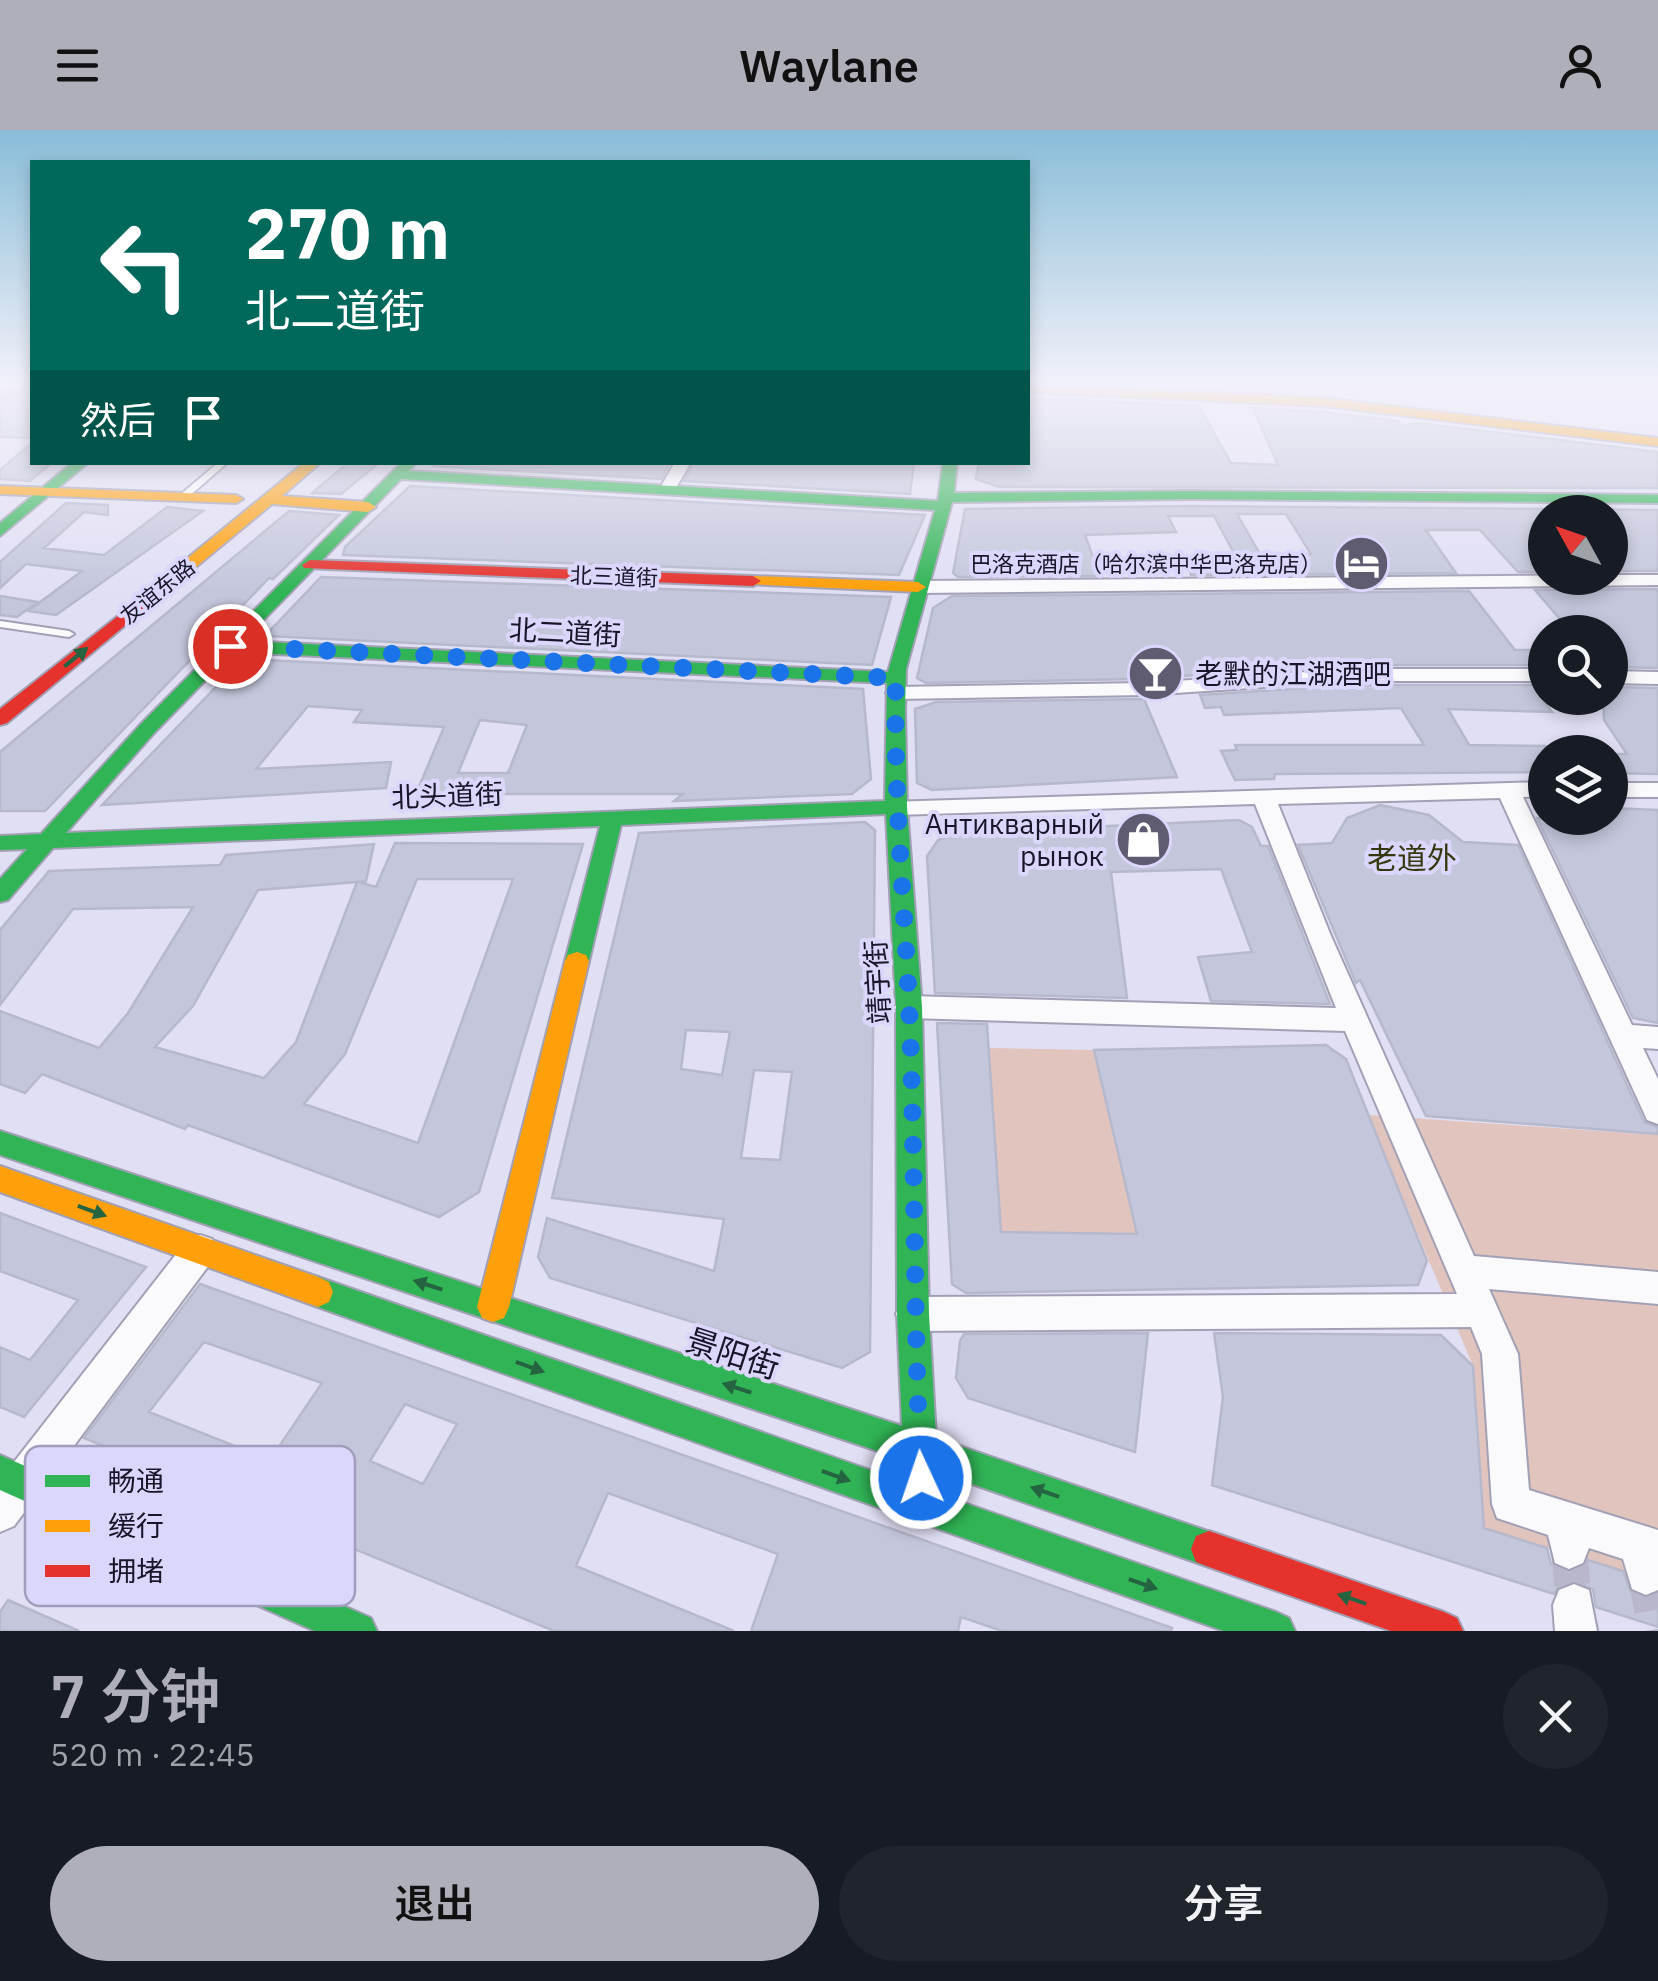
<!DOCTYPE html>
<html lang="zh">
<head>
<meta charset="utf-8">
<style>
	:root { --surface:#171b24; --page:#20242c; --text:#f1f3f6; --muted:#9ea1a6; --accent:#afafba }
	body { margin:0; font-family:"IBM Plex Sans","Noto Sans SC",sans-serif; background:var(--page); color:var(--text); height:100vh; display:flex; flex-direction:column; font-size:38px; white-space:nowrap }
	* { box-sizing:border-box; margin:0 }
	p { font-size:32px; color:var(--muted) }
	.icon { flex:none; width:55px; height:55px; fill:none; stroke:currentColor; stroke-width:2; stroke-linecap:round; stroke-linejoin:round }
	.map { position:relative; height:1501px; overflow:hidden }
	.sheet { display:flex; flex-direction:column; background:var(--surface); flex:1 }
	.sheet>* { flex:none }
	.guide { position:absolute; left:30px; top:30px; width:1000px; height:305px; border-radius:0px; box-shadow:0 5px 15px #0003; background:#00695c; color:#fff; overflow:hidden }
	.needle { width:65px; rotate:310deg }
	.tools { position:absolute; left:1528px; top:365px; display:grid; gap:20px }
	.tools a { display:grid; place-items:center; width:100px; height:100px; border-radius:50%; background:var(--surface); box-shadow:0 5px 15px #0003; font-size:50px }
	.pin { position:absolute; display:grid; place-items:center; width:85px; height:85px; color:#fff; margin:-42px; border:5px solid #fff; border-radius:50%; box-shadow:0 2px 10px #0007 }
	.me { position:absolute; width:110px; margin:-55px; rotate:357deg; stroke-linejoin:round; filter:drop-shadow(0 0 8px #0008) }
	.turn { display:flex; align-items:center; gap:35px; height:210px; padding:0 50px; font-size:45px }
	.turn .icon { width:130px; height:130px; stroke-width:2.5 }
	.turn b { display:block; font-size:70px; line-height:85px }
	.then { display:flex; align-items:center; height:95px; padding:0 50px; background:#0003; gap:20px; font-size:38px }
	.round { display:grid; place-items:center; flex:none; width:105px; height:105px; border-radius:52px; background:var(--page) }
	.headline { display:flex; align-items:center; justify-content:space-between; height:170px; padding:0 50px }
	h1 { font-size:60px; font-weight:600; line-height:75px; color:var(--accent) }
	.button { display:flex; gap:20px; margin-top:auto; padding:20px 50px }
	.button a { flex:1; height:115px; border-radius:60px; background:var(--accent); color:#111; font-size:40px; font-weight:600; line-height:115px; text-align:center }
	.button a+a { background:var(--page); color:var(--text) }
	header { display:flex; justify-content:space-between; align-items:center; height:130px; padding:0 50px; background:var(--accent); color:#111; font-size:45px; font-weight:600 }
	.map>svg:first-child { display:block }
	.green { fill:#e2c4be }
	.building { fill:#c4c7dc; stroke:#b6b8cc; stroke-width:2.5; fill-rule:evenodd }
	.lines { fill:none; stroke-linecap:round; stroke-linejoin:round }
	.street-tunnel { stroke:#b9b7cc; stroke-width:36; stroke-dasharray:36 19; stroke-linecap:butt }
	.lane-casing { stroke:#a2a0b4; stroke-width:4 }
	.street-casing { stroke:#a2a0b4; stroke-width:4 }
	.fast-casing { stroke:#a2a0b4; stroke-width:4 }
	.slow-casing { stroke:#a2a0b4; stroke-width:4 }
	.jam-casing { stroke:#a2a0b4; stroke-width:4 }
	.lane { fill:#fafafd; fill-rule:evenodd }
	.street { fill:#fafafd; fill-rule:evenodd }
	.fast { fill:#30b455; fill-rule:evenodd }
	.slow { fill:#ff9f0a; fill-rule:evenodd }
	.jam { fill:#e5322d; fill-rule:evenodd }
	.oneway { fill:#246440 }
	.route { stroke:#1a73e8; stroke-width:18; stroke-dasharray:0 32.4 }
	.labels { text-anchor:middle; dominant-baseline:central; stroke-width:8; stroke-linejoin:round; paint-order:stroke }
	.far-poi-label { font-size:22px; fill:#19152b; stroke:#dbd7fc; text-anchor:end }
	.far-street-label { font-size:22px; fill:#19152b; stroke:#dbd7fc }
	.street-label { font-size:28px; fill:#19152b; stroke:#dbd7fc }
	.poi-label { font-size:28px; fill:#19152b; stroke:#dbd7fc; text-anchor:start }
	.neighbourhood-label { font-size:30px; fill:#36370d; stroke:#dbd7fc }
	.near-street-label { font-size:32px; fill:#19152b; stroke:#dbd7fc }
	.key { fill:#dbd7fc; stroke:#a19dbd; stroke-width:2.5 }
	.key-label { font-size:28px; fill:#19152b }
</style>
</head>
<body>
<header><svg class="icon" aria-label="menu" viewBox="0 0 24 24"><path d="M4 6h16M4 12h16M4 18h16"/></svg>Waylane<svg class="icon" aria-label="person" viewBox="0 0 24 24"><circle cx="12" cy="8" r="4"/><path d="M4 21q1-7 8-7t8 7"/></svg></header>
<div class="map">
<svg width="1658" height="1501" viewBox="0 0 1658 1501">
	<rect width="100%" height="100%" fill="#e1dff4"/>
	<path class="green" d="M 989,918 L 1094,920 L 1137,1104 L 1001,1102 Z
		M 1368,985 L 1658,1005 L 1658,1451 L 1484,1398 L 1473,1236 Z"/>
	<path class="building" d="M 0,252 L 32,252 L 32,308 L 0,307 Z
		M 1028,268 L 1199,276 L 1231,333 L 1278,335 L 1253,278 L 1324,282 L 1398,291 L 1401,296 L 1418,293 L 1658,322 L 1658,358 L 999,357 L 976,349 L 979,332 L 1028,332 Z
		M 32,313 L 32,332 L 53,332 L 30,351 L 0,349 L 0,340 Z
		M 349,332 L 380,332 L 341,364 L 312,363 Z
		M 433,332 L 670,332 L 661,349 L 433,336 Z
		M 694,332 L 914,332 L 910,364 L 684,351 Z
		M 410,356 L 925,385 L 899,445 L 343,425 L 345,417 Z
		M 66,373 L 108,375 L 108,385 L 84,382 L 44,418 L 104,425 L 167,377 L 203,381 L 56,485 L 28,481 L 82,441 L 26,434 L 0,458 L 0,432 Z
		M 1191,376 L 1658,380 L 1658,441 L 1610,441 L 1610,382 L 1545,382 L 1545,442 L 1518,442 L 1480,400 L 1426,400 L 1456,443 L 1191,445 L 1185,429 L 1237,429 L 1214,386 L 1168,386 L 1176,402 L 1085,405 L 1100,446 L 958,447 L 953,443 L 965,379 ZM 1237,384 L 1286,384 L 1311,424 L 1260,424 Z
		M 289,381 L 339,385 L 273,449 L 269,448 L 45,681 L 0,681 L 0,622 Z
		M 321,447 L 891,467 L 872,535 L 265,506 Z
		M 1658,459 L 1658,538 L 1610,537 L 1610,502 L 1586,501 L 1565,495 L 1535,460 Z
		M 1469,461 L 1515,520 L 1545,520 L 1545,535 L 1351,535 L 1136,549 L 926,553 L 917,548 L 933,478 L 952,466 Z
		M 0,466 L 38,472 L 17,487 L 0,485 Z
		M 243,529 L 863,559 L 871,649 L 852,664 L 674,671 L 683,664 L 416,664 L 444,597 L 354,592 L 362,580 L 308,576 L 256,639 L 391,632 L 386,658 L 102,675 ZM 480,590 L 527,595 L 508,643 L 458,643 Z
		M 1351,555 L 1532,555 L 1552,582 L 1448,579 L 1469,615 L 1545,616 L 1545,642 L 1275,644 L 1274,649 L 1235,650 L 1221,621 L 1237,620 L 1235,615 L 1424,615 L 1401,578 L 1224,585 L 1221,577 L 1205,578 L 1200,565 Z
		M 1610,557 L 1658,558 L 1658,644 L 1610,643 L 1610,624 L 1627,624 L 1604,590 L 1603,568 L 1610,568 Z
		M 1144,569 L 1177,647 L 932,660 L 917,653 L 915,579 L 936,572 Z
		M 1380,675 L 1429,685 L 1463,712 L 1518,715 L 1644,992 L 1658,997 L 1658,1004 L 1426,986 L 1360,850 L 1356,853 L 1298,715 L 1332,713 L 1347,688 Z
		M 1610,678 L 1658,680 L 1658,893 L 1633,888 L 1537,688 L 1610,688 Z
		M 1239,690 L 1252,697 L 1261,716 L 1268,716 L 1330,874 L 1211,871 L 1198,827 L 1252,822 L 1221,739 L 1111,742 L 1127,868 L 935,863 L 927,726 L 938,710 L 957,703 Z
		M 865,692 L 875,700 L 870,1222 L 842,1238 L 550,1148 L 538,1127 L 547,1088 L 714,1141 L 724,1089 L 552,1068 L 639,703 ZM 686,900 L 730,902 L 722,945 L 681,939 ZM 754,940 L 792,942 L 780,1030 L 741,1028 Z
		M 395,713 L 583,714 L 479,1062 L 439,1087 L 188,995 L 185,999 L 42,944 L 25,963 L 0,954 L 0,881 L 99,918 L 128,883 L 193,777 L 73,779 L 0,875 L 0,800 L 49,741 L 220,735 L 226,725 L 374,714 L 366,751 L 359,752 L 376,757 ZM 417,749 L 513,749 L 418,1013 L 304,974 L 345,924 ZM 357,752 L 296,912 L 264,948 L 155,917 L 193,876 L 258,760 Z
		M 937,893 L 987,894 L 1001,1102 L 1137,1104 L 1094,920 L 1326,915 L 1346,929 L 1427,1131 L 1418,1155 L 966,1163 L 952,1154 Z
		M 0,1083 L 146,1137 L 24,1287 L 0,1277 L 0,1217 L 30,1230 L 78,1170 L 0,1141 Z
		M 200,1154 L 1172,1498 L 1171,1501 L 1002,1501 L 961,1487 L 958,1501 L 751,1501 L 778,1424 L 608,1363 L 576,1436 L 734,1501 L 554,1501 L 84,1308 ZM 204,1212 L 322,1253 L 270,1330 L 149,1282 ZM 405,1274 L 457,1294 L 423,1354 L 370,1331 Z
		M 1148,1203 L 1135,1322 L 968,1268 L 956,1248 L 960,1211 L 964,1204 Z
		M 1214,1203 L 1441,1205 L 1473,1236 L 1484,1398 L 1547,1418 L 1551,1434 L 1568,1442 L 1584,1436 L 1588,1430 L 1623,1441 L 1631,1462 L 1645,1468 L 1658,1464 L 1658,1497 L 1596,1477 L 1593,1459 L 1575,1451 L 1558,1457 L 1554,1464 L 1212,1355 L 1223,1267 Z
		M 8,1470 L 79,1501 L 0,1501 L 0,1482 Z"/>
	<g class="lines">
		<path class="street-tunnel" d="M 1569,1419 L 1574,1475
			M 1646,1445 L 1656,1501"/>
		<defs>
			<path id="lane" d="M 219,332 L 227,333 L 186,369 L 180,369 L 180,365 Z
				M 0,491 L 69,501 L 74,504 L 69,507 L 0,497 Z"/>
			<path id="street" d="M 675,332 L 691,332 L 673,363 L 661,363 L 659,360 Z
				M 1610,445 L 1658,445 L 1658,455 L 918,463 L 909,457 L 918,451 Z
				M 1351,539 L 1545,539 L 1545,551 L 1351,551 L 1146,565 L 896,569 L 886,563 L 896,557 L 1146,553 Z
				M 1610,541 L 1658,542 L 1658,554 L 1610,553 Z
				M 1545,652 L 1545,666 L 1523,667 L 1632,895 L 1658,897 L 1658,919 L 1643,918 L 1658,949 L 1658,994 L 1647,990 L 1643,981 L 1500,668 L 1278,674 L 1331,806 L 1474,1126 L 1658,1142 L 1658,1174 L 1489,1159 L 1518,1224 L 1529,1360 L 1658,1400 L 1658,1460 L 1646,1465 L 1632,1459 L 1623,1429 L 1589,1418 L 1583,1433 L 1569,1439 L 1555,1433 L 1548,1405 L 1497,1388 L 1492,1374 L 1482,1224 L 1471,1197 L 913,1201 L 901,1196 L 896,1184 L 901,1172 L 913,1167 L 1457,1164 L 1345,901 L 909,888 L 899,885 L 895,877 L 899,869 L 909,866 L 1336,878 L 1255,674 L 896,685 L 888,682 L 884,677 L 888,672 Z
				M 1610,653 L 1658,653 L 1658,667 L 1610,667 Z
				M 200,1105 L 212,1109 L 217,1120 L 212,1131 L 14,1396 L 0,1402 L 0,1350 L 188,1109 Z
				M 1574,1454 L 1589,1460 L 1597,1501 L 1555,1501 L 1553,1475 L 1559,1460 Z"/>
			<path id="fast" d="M 73,332 L 89,332 L 0,406 L 0,393 Z
				M 402,332 L 417,332 L 409,341 L 938,371 L 943,332 L 957,332 L 954,363 L 1191,361 L 1658,365 L 1658,373 L 1191,369 L 952,372 L 906,539 L 905,581 L 907,677 L 922,877 L 929,1184 L 936,1308 L 1222,1406 L 1227,1419 L 1222,1432 L 1209,1437 L 935,1341 L 933,1347 L 921,1352 L 909,1347 L 904,1330 L 0,1025 L 0,1001 L 902,1296 L 897,1184 L 896,877 L 886,684 L 621,695 L 589,831 L 586,837 L 568,837 L 565,831 L 600,696 L 53,718 L 8,770 L 0,772 L 0,749 L 27,719 L 0,720 L 0,706 L 41,704 L 140,595 ZM 401,349 L 935,380 L 888,542 L 243,511 ZM 233,522 L 887,553 L 885,671 L 66,703 L 154,603 Z
				M 318,1147 L 1276,1482 L 1289,1488 L 1295,1501 L 1224,1501 L 318,1177 L 307,1172 L 303,1162 L 307,1152 Z
				M 0,1325 L 371,1488 L 377,1501 L 315,1501 L 0,1360 Z"/>
			<path id="slow" d="M 1028,254 L 1324,268 L 1658,308 L 1658,316 L 1324,276 L 1028,262 Z
				M 305,332 L 321,332 L 282,366 L 368,372 L 376,377 L 368,382 L 272,374 L 185,446 L 173,446 L 173,440 Z
				M 0,356 L 236,365 L 243,369 L 236,373 L 0,364 Z
				M 753,446 L 918,452 L 926,457 L 918,462 L 747,454 L 747,448 Z
				M 577,822 L 586,825 L 589,831 L 509,1177 L 504,1188 L 493,1192 L 482,1188 L 477,1177 L 565,831 L 568,825 Z
				M 0,1036 L 318,1147 L 329,1152 L 333,1162 L 329,1172 L 318,1177 L 0,1062 Z"/>
			<path id="jam" d="M 310,430 L 753,446 L 761,451 L 753,456 L 304,438 L 302,435 Z
				M 179,438 L 185,440 L 185,446 L 7,593 L 0,595 L 0,579 Z
				M 1209,1401 L 1444,1482 L 1457,1488 L 1463,1501 L 1391,1501 L 1209,1437 L 1196,1432 L 1191,1419 L 1196,1406 Z"/>
		</defs>
		<use href="#lane" class="lane-casing"/>
		<use href="#street" class="street-casing"/>
		<use href="#fast" class="fast-casing"/>
		<use href="#slow" class="slow-casing"/>
		<use href="#jam" class="jam-casing"/>
		<use href="#lane" class="lane"/>
		<use href="#street" class="street"/>
		<use href="#fast" class="fast"/>
		<use href="#slow" class="slow"/>
		<use href="#jam" class="jam"/>
	</g>
	<defs><path id="oneway-solid" d="M-6-.8H1V-3.2L6.5 0L1 3.2V.8H-6Z" transform="scale(2.5)"/></defs>
	<g class="oneway">
		<use href="#oneway-solid" transform="translate(76 527) rotate(-39)"/>
		<use href="#oneway-solid" transform="translate(92 1081) rotate(20)"/>
		<use href="#oneway-solid" transform="translate(428 1155) rotate(-162)"/>
		<use href="#oneway-solid" transform="translate(530 1237) rotate(20)"/>
		<use href="#oneway-solid" transform="translate(737 1258) rotate(-162)"/>
		<use href="#oneway-solid" transform="translate(836 1346) rotate(20)"/>
		<use href="#oneway-solid" transform="translate(1045 1362) rotate(-161)"/>
		<use href="#oneway-solid" transform="translate(1143 1454) rotate(19)"/>
		<use href="#oneway-solid" transform="translate(1352 1469) rotate(-161)"/>
	</g>
	<linearGradient id="sky" x2="0" y2="1"><stop stop-color="#89bdd8"/><stop offset="0.55" stop-color="#f2f1fa"/><stop offset="1" stop-color="#f2f1fa" stop-opacity="0"/></linearGradient>
	<rect width="1658" height="462" fill="url(#sky)"/>
	<g class="lines">
		<path class="route" d="M 230,516 L 896,548 C 893,658 904,766 909,875 C 916,1033 913,1190 921,1348"/>
	</g>
	<defs>
		<symbol id="hotel-disc" viewBox="-11 -11 22 22"><circle r="9.5" fill="#5f5c71" stroke="#dbd7fc"/><path d="M-6-4.5h1.5V1H6V5H4.5V3h-9V5H-6ZM-4 0a1.8 1.8 0 1 1 3.6 0ZM.5 0V-2.5h3Q6-2.5 6 0Z" fill="#fff"/></symbol>
		<symbol id="bar-disc" viewBox="-11 -11 22 22"><circle r="9.5" fill="#5f5c71" stroke="#dbd7fc"/><path d="M-6-5H6L.8 .8V4.5H3.5V6h-7V4.5H-.8V.8Z" fill="#fff"/></symbol>
		<symbol id="shop-disc" viewBox="-11 -11 22 22"><circle r="9.5" fill="#5f5c71" stroke="#dbd7fc"/><path d="M-5-2.5h2.3a2.7 3.5 0 0 1 5.4 0H5L5.5 6h-11ZM-1.5-2.5h3a1.5 2.3 0 0 0-3 0Z" fill="#fff"/></symbol>
	</defs>
	<g fill-rule="evenodd">
		<use href="#hotel-disc" x="1330" y="402" width="63" height="63"/>
		<use href="#bar-disc" x="1124" y="512" width="63" height="63"/>
		<use href="#shop-disc" x="1112" y="678" width="63" height="63"/>
	</g>
	<g class="labels">
		<g class="far-poi-label">
			<text x="1322" y="433">巴洛克酒店（哈尔滨中华巴洛克店）</text>
		</g>
		<g class="far-street-label">
			<text transform="translate(614 446) rotate(2)">北三道街</text>
			<text transform="translate(157 461) rotate(-39)">友谊东路</text>
		</g>
		<g class="street-label">
			<text transform="translate(565 502) rotate(3)">北二道街</text>
			<text transform="translate(447 665) rotate(-2)">北头道街</text>
			<text transform="translate(877 852) rotate(-93)">靖宇街</text>
		</g>
		<g class="poi-label">
			<text x="1195" y="543">老默的江湖酒吧</text>
			<text x="1104" y="693" text-anchor="end">Антикварный<tspan x="1104" dy="32">рынок</tspan></text>
		</g>
		<g class="neighbourhood-label">
			<text x="1412" y="727">老道外</text>
		</g>
		<g class="near-street-label">
			<text transform="translate(733 1223) rotate(18)">景阳街</text>
		</g>
	</g>
	<rect x="25" y="1316" width="330" height="160" rx="15" class="key"/>
	<rect x="45" y="1345" width="45" height="12" fill="#30b455"/>
	<rect x="45" y="1390" width="45" height="12" fill="#ff9f0a"/>
	<rect x="45" y="1435" width="45" height="12" fill="#e5322d"/>
	<g class="key-label">
		<text x="108" y="1361">畅通</text>
		<text x="108" y="1406">缓行</text>
		<text x="108" y="1451">拥堵</text>
	</g>
</svg>
<div class="tools">
<a><svg class="needle" viewBox="-14 -14 28 28"><path d="M0-13l5 13h-10z" fill="#e53935"/><path d="M0 13l5-13h-10z" fill="#9ea1a6"/></svg></a>
<a><svg class="icon" aria-label="search" viewBox="0 0 24 24"><circle cx="10" cy="10" r="6"/><path d="M15 15l6 6"/></svg></a>
<a><svg class="icon" aria-label="layers" viewBox="0 0 24 24"><path d="M12 4l9 5-9 5-9-5zM3 14l9 5 9-5"/></svg></a>
</div>
<div class="pin" style="left:230px;top:516px;background:#d93025"><svg class="icon" aria-label="arrive" viewBox="0 0 24 24"><path d="M6 21V4h12l-3 4 3 4H6"/></svg></div>
<svg class="me" style="left:921px;top:1348px" viewBox="-20 -20 40 40"><circle r="17" fill="#1a73e8" stroke="#fff" stroke-width="3"/><path d="M0-11L8 9 0 5-8 9z" fill="#fff"/></svg>
<div class="guide">
<div class="turn"><svg class="icon" aria-label="left" viewBox="0 0 24 24"><path d="M17 20v-9H6M10 6l-5 5 5 5"/></svg><div><b>270 m</b>北二道街</div></div>
<div class="then">然后<svg class="icon" aria-label="arrive" viewBox="0 0 24 24"><path d="M6 21V4h12l-3 4 3 4H6"/></svg></div>
</div>
</div>
<section class="sheet">
<div class="headline"><div><h1>7 分钟</h1><p>520 m · 22:45</p></div><a class="round"><svg class="icon" aria-label="close" viewBox="0 0 24 24"><path d="M6 6l12 12M18 6L6 18"/></svg></a></div>
<div class="button"><a>退出</a><a>分享</a></div>
</section>
</body>
</html>
